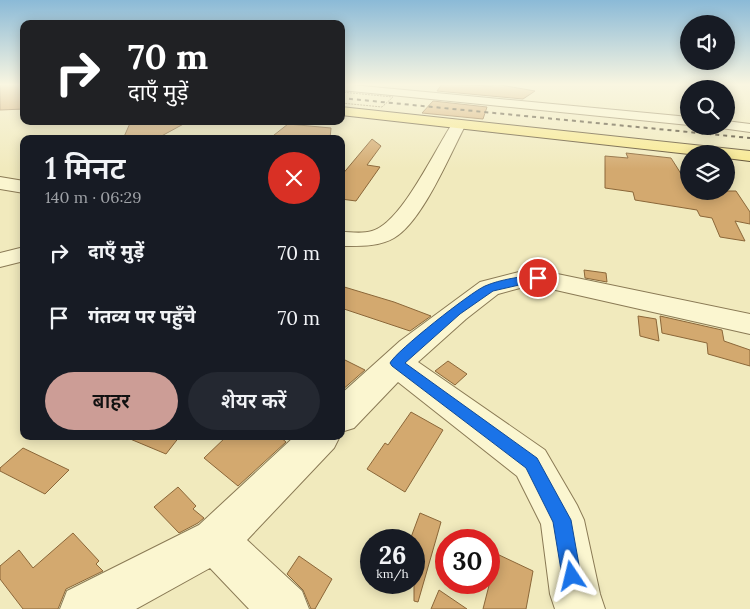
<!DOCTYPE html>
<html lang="hi">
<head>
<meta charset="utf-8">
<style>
	:root { --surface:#171b24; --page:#242831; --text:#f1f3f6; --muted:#9ea1a6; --accent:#cc9d96 }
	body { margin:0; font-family:Lora,"Noto Sans Devanagari",serif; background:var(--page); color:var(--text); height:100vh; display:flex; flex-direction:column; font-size:19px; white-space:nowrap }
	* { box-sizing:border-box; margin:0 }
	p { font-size:16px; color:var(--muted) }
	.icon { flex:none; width:28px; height:28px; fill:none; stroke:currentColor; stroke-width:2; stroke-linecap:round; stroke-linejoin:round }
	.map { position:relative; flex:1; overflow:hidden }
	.side { position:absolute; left:20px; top:135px; width:325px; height:305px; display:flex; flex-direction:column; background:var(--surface); border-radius:10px; box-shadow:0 2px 12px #0003 }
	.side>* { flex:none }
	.top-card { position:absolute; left:20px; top:20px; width:325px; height:105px; border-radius:10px; box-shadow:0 2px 12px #0003; background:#202124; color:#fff; overflow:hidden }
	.tools { position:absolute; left:680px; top:15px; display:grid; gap:10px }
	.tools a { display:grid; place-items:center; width:55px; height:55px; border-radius:50%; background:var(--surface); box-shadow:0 2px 12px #0003; font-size:25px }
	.speed { position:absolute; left:360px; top:529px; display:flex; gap:10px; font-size:25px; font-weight:700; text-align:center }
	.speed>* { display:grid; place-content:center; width:65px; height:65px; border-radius:50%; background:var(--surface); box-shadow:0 2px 12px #0003; line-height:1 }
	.speed small { font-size:12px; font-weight:400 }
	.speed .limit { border:8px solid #d22; background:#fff; color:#111 }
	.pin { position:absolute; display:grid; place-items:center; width:42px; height:42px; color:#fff; margin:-21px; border:2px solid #fff; border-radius:50%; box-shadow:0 1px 5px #0007 }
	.me { position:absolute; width:55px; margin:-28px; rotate:350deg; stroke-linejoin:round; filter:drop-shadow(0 0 4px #0008) }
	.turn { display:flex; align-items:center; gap:18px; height:105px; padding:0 25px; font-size:22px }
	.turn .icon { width:65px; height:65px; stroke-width:2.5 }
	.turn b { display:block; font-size:35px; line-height:42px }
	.round { display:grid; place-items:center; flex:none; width:52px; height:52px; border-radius:26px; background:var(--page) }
	.overview { display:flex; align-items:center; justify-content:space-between; height:85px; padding:0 25px }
	h1 { font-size:30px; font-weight:600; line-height:38px }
	.button { display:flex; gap:10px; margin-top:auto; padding:10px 25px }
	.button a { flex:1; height:58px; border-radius:30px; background:var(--accent); color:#111; font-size:20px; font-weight:600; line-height:58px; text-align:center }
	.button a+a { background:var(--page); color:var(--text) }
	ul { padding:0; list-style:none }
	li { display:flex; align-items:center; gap:15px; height:65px; padding:0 25px }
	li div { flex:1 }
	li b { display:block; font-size:19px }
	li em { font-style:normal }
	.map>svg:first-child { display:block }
	.building { fill:#d3a96f; stroke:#8b6739 }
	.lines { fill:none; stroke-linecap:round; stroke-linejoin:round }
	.minor-casing { stroke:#8a7a55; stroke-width:2 }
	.major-casing { stroke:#57472a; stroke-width:2 }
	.minor { fill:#fbf6d0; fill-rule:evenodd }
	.major { fill:#f8e990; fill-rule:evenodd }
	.rail { stroke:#382e1b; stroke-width:2; stroke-dasharray:4 4; stroke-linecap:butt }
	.path-bridge { stroke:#8a7a55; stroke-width:1; stroke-dasharray:2 1; stroke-linecap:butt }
	.route { fill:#1a73e8; stroke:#114b97 }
</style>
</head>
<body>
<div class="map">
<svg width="750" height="609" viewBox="0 0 750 609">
	<rect width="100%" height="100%" fill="#f1eabd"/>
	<path class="building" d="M 0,84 L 24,84 L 24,109 L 0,110 Z
		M 442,84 L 492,86 L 495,84 L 535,91 L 523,99 L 437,91 Z
		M 433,101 L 487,107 L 483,119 L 422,113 Z
		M 131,121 L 189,121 L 156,139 L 123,139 Z
		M 288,124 L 331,128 L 330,139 L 269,139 Z
		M 372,139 L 381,146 L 367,165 L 380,167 L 356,201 L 341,199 L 341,176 Z
		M 626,153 L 671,158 L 685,180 L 689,181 L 689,191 L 736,191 L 750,212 L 750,224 L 735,221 L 745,241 L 720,237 L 712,218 L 700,216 L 697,210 L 635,200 L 633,192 L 605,188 L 605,156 L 628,158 Z
		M 584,270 L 606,273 L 607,282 L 585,278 Z
		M 341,286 L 394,302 L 431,316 L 410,331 L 341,308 Z
		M 638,316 L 656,319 L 659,341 L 640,336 Z
		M 660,316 L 722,330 L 724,341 L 750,350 L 750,366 L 708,354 L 707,343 L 662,333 Z
		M 341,358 L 365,370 L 341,391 Z
		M 448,361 L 467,374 L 455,385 L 435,371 Z
		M 411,412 L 443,430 L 405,492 L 367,469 L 385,443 L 388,445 Z
		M 123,436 L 180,436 L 166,454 Z
		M 227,436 L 279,436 L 286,442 L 238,486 L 204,458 Z
		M 23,448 L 69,470 L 45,494 L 0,471 L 0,468 Z
		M 178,487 L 196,506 L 193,509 L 204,518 L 198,523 L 179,533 L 154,507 Z
		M 420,513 L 441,522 L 418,602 L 414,601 L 414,540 L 410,540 Z
		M 73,533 L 99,561 L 96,564 L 103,571 L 66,589 L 58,609 L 23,609 L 0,579 L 0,566 L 19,550 L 33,568 Z
		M 497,554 L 533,571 L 526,609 L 483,609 Z
		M 299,556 L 332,579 L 315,609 L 311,609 L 303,590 L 287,574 Z
		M 439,590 L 467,609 L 431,609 Z"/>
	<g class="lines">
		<defs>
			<path id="minor" d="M 341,84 L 689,117 L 689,125 L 341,90 Z
				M 459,120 L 466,124 C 450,154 423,221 394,238 C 379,247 359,246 341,246 L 341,232 C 351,232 362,234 372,231 C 402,223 436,147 454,121 Z
				M 726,121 L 750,124 L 750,132 L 721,128 L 720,126 L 726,126 Z
				M 0,177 L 24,181 L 24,193 L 0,189 Z
				M 24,247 L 24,261 L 0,267 L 0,253 Z
				M 538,270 L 750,314 L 750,334 L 538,286 L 520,288 L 498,294 L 466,319 L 418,362 L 545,450 L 577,505 L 584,520 L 600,594 L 605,609 L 555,609 L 550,594 L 541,524 L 517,476 L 398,382 L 354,428 L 341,432 L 341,394 L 400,341 L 480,282 L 519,272 Z
				M 295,436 L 340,436 L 334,448 L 247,540 L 302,591 L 309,609 L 249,609 L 210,568 L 136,609 L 60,609 L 67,591 L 199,525 Z"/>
			<path id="major" d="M 341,107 L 750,151 L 750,161 L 726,158 L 726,154 L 689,154 L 341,115 Z"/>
		</defs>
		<use href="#minor" class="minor-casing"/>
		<use href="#major" class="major-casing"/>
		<use href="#minor" class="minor"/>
		<use href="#major" class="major"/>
		<path class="rail" d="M 341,98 L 750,138"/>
		<path class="path-bridge" d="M 341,92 L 393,97 L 382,107 L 341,103"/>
	</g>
	<linearGradient id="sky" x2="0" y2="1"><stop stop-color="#8bbad7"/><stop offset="0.5" stop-color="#f9f6e1"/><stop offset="1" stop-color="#f9f6e1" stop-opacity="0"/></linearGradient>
	<rect width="750" height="169" fill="url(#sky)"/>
	<path class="route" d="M 538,274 L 541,275 L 543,278 L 541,280 L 493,291 L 460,314 L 405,363 L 537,458 L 571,520 L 581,576 L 579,583 L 572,586 L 564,583 L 562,576 L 553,522 L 526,468 L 392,366 L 390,363 C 396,351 471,292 485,286 C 501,279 521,277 538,274 Z"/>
</svg>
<div class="tools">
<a><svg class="icon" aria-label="sound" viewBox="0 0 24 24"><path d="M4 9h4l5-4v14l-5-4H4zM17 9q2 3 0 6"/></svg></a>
<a><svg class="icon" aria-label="search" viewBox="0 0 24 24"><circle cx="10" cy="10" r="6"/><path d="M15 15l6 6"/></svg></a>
<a><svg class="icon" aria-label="layers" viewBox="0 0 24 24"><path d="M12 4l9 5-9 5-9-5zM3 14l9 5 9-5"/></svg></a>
</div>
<div class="speed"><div>26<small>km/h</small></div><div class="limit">30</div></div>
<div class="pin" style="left:538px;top:278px;background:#d93025"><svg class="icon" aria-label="arrive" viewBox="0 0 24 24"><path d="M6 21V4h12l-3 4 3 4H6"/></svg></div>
<svg class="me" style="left:572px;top:576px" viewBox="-20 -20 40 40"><path d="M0-17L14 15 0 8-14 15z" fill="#1a73e8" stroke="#fff" stroke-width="4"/></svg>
<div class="top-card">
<div class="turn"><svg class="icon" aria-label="right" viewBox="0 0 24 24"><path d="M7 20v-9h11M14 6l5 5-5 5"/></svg><div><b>70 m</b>दाएँ मुड़ें</div></div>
</div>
<section class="side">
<div class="overview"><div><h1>1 मिनट</h1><p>140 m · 06:29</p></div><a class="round" style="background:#d93025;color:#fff"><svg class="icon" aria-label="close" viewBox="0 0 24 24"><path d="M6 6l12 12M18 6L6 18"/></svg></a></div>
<ul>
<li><svg class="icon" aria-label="right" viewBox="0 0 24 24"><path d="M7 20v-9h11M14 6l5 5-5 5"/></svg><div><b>दाएँ मुड़ें</b></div><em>70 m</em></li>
<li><svg class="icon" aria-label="arrive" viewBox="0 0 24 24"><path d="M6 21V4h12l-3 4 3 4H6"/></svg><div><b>गंतव्य पर पहुँचे</b></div><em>70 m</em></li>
</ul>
<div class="button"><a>बाहर</a><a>शेयर करें</a></div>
</section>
</div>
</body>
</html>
